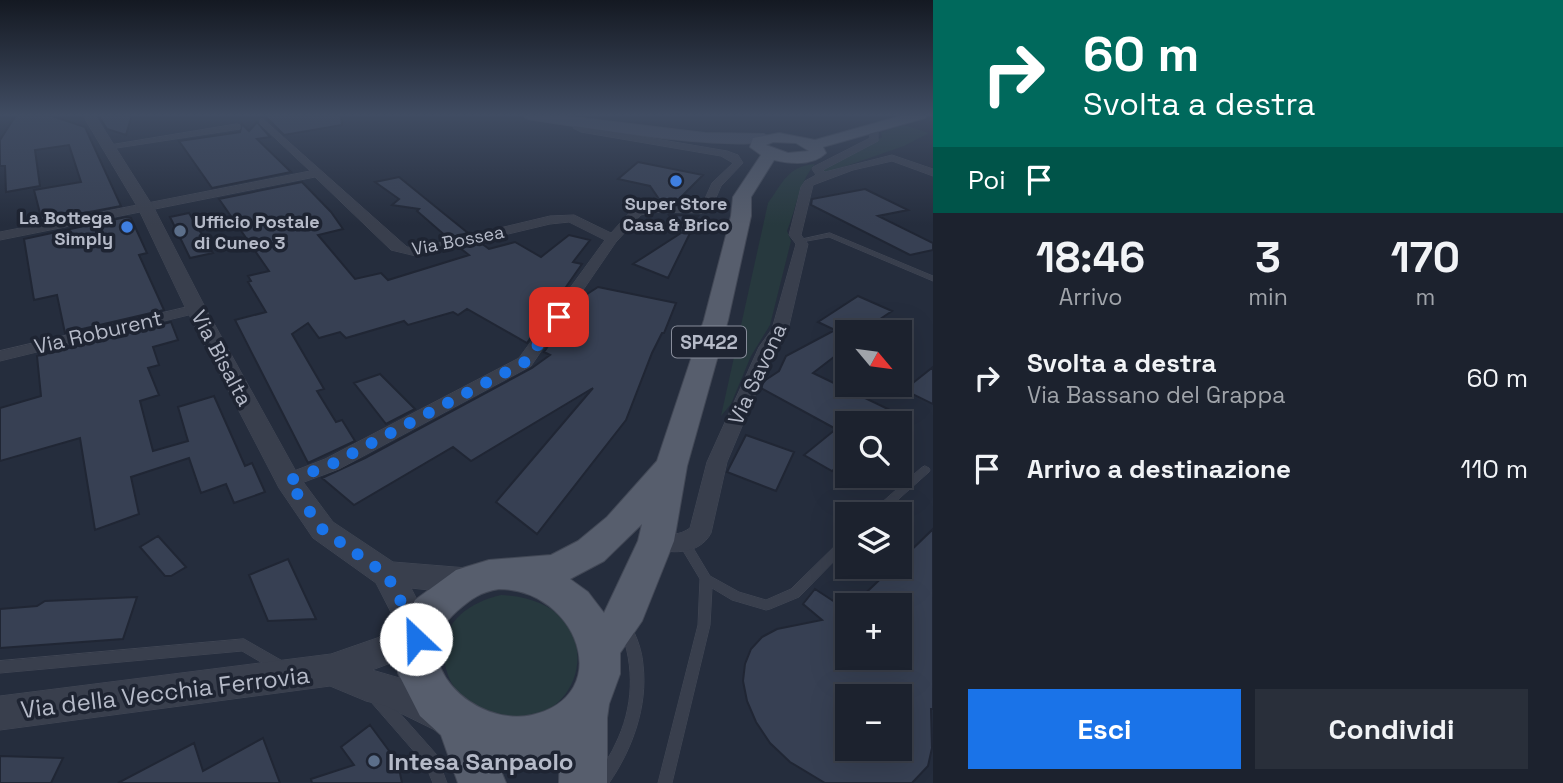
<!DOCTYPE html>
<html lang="it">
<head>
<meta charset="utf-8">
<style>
	:root { --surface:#1c222e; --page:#292f3a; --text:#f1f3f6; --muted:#a0a4aa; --line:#3a3f4a; --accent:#1a73e8 }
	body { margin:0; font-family:"Space Grotesk",sans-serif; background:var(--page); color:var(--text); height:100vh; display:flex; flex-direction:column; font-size:26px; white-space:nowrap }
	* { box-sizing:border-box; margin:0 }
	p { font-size:23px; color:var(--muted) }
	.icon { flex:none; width:38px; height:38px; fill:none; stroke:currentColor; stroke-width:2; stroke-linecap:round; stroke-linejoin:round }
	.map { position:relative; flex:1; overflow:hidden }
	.panel { display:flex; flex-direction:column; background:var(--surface); width:630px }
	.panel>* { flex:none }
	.banner { background:#00695c; color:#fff; overflow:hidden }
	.needle { width:46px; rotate:119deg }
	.fabs { position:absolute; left:835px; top:320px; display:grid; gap:14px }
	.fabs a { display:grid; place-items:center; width:77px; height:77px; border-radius:0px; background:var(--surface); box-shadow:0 7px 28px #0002,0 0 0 2px var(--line); font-size:35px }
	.pin { position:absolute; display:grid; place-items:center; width:60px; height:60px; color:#fff; margin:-30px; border-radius:14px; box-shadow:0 4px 10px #0006 }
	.me { position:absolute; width:77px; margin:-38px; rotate:336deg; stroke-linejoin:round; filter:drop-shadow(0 0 5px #0008) }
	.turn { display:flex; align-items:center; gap:24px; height:147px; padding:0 35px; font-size:32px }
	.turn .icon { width:91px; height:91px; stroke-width:2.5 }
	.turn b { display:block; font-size:49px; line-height:60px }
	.then { display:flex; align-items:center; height:66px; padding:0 35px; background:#0003; gap:14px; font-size:26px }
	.eta { display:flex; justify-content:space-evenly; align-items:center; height:119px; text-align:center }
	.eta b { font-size:42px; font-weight:600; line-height:49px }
	.cta { display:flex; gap:14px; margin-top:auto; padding:14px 35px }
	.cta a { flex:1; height:80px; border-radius:0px; background:var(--accent); color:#fff; font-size:28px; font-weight:600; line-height:80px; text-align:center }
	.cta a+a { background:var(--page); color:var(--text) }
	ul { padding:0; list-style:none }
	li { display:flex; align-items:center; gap:21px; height:91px; padding:0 35px }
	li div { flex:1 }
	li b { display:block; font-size:26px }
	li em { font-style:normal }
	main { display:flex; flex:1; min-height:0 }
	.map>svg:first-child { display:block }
	.green { fill:#27393e }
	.building { fill:#374053; stroke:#202634; stroke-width:2; fill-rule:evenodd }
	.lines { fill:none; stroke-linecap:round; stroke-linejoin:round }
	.service-casing { stroke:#424856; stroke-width:1 }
	.minor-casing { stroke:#424856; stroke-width:1 }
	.tertiary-casing { stroke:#424856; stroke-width:1 }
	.secondary-casing { stroke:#424856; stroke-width:2 }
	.primary-casing { stroke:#424856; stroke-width:2 }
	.service { fill:#393f4d; fill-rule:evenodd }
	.minor { fill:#393f4d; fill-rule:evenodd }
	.tertiary { fill:#393f4d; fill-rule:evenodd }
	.secondary { fill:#474e60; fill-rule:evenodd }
	.primary { fill:#575e6d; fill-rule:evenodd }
	.route { stroke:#1a73e8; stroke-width:12; stroke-dasharray:0 21.6 }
	.shop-dot { fill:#3f7fe0; stroke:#1e2432; stroke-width:2.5 }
	.service-dot { fill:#5c6f8a; stroke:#1e2432; stroke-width:2.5 }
	.labels { text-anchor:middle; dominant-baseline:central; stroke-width:7; stroke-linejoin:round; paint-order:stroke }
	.far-poi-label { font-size:18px; font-weight:bold; fill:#b5bac8; stroke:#1e2432 }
	.far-street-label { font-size:18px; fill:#b5bac8; stroke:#1e2432 }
	.shield { fill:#1e2432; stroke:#888d9b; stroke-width:2 }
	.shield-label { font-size:19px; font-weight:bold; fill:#b5bac8 }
	.street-label { font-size:21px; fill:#b5bac8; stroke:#1e2432 }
	.near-street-label { font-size:24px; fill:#b5bac8; stroke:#1e2432 }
	.near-poi-label { font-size:24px; font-weight:bold; fill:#b5bac8; stroke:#1e2432; text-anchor:start }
</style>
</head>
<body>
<main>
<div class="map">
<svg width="933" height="783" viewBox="0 0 933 783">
	<rect width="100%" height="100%" fill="#252d3d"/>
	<path class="green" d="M 904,125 L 929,133 L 904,146 L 829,172 L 821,171 L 882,137 L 881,132 Z
		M 815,164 C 798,184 797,207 787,231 L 791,241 L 770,325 L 751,356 L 731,404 L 721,416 L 768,203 C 783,182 788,166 815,164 Z
		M 501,595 C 623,600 584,747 490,713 C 472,707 454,693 448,675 C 432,631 462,604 501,595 Z"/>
	<path class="building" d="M 16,115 L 49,115 L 85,127 L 121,206 L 42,221 L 34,190 L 81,182 L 69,145 L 35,150 L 40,186 L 6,192 L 5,166 L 0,166 L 0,140 Z
		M 98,115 L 132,115 L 126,135 L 107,129 Z
		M 264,115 L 341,115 L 342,125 L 284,135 Z
		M 257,122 L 270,137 L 257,139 L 291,172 L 212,188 L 179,141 L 240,132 L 242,124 L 249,131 Z
		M 638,162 L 703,175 L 676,202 L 661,202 L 650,186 L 618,179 Z
		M 399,177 L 442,212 L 468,233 L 448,238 L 417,211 L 419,209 L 392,205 L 399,199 L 375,182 Z
		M 302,182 L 331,212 L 343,229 L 318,235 L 355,279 L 381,273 L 388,280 L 469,255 L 460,248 L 481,243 L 489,249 L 515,242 L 541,257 L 569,235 L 590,240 L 573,262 L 582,264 L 527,343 L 467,309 L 458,315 L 453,312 L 408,325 L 404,321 L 346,338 L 340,332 L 319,338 L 308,323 L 292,334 L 324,389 L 317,391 L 336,422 L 342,420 L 355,441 L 308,463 L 235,320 L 266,312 L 248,282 L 251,281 L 248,276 L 269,271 L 219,199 Z
		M 865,189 L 908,210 L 878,216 L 933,243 L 933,250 L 910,255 L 811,205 L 812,199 Z
		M 189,213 L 213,253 L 190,258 L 170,217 Z
		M 669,215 L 698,216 L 685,231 L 694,225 L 668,278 L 633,264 L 681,233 Z
		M 126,217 L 131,218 L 147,253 L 139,255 L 164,310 L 65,333 L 57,295 L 34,300 L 24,239 Z
		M 598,287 L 676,303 L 664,333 L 662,333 L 652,353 L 626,420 L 537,534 L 496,502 L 593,388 L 471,461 L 453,447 L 354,505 L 322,478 L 365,458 L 532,368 L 550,355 L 544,352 L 581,298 Z
		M 858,296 L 892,311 L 861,332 L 847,332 L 847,347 L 813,373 L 888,409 L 872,424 L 847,424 L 847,459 L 832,471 L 804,455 L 836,429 L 761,388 L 764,381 L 779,371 L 786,356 L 835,330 L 818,322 Z
		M 171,322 L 178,340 L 153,347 L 159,365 L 148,368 L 159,395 L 140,401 L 153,451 L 188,441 L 178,407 L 214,396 L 245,466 L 252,463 L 265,492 L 234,503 L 226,484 L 201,493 L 189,458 L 131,477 L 139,514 L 95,530 L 80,438 L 0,461 L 0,408 L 41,396 L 37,356 Z
		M 933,367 L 933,404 L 904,390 Z
		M 380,374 L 415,409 L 386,424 L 354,383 Z
		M 746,435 L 794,452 L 776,491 L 727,472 Z
		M 933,529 L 933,709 L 931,709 L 932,748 L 928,766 L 912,783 L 825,783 L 790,762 L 770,743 L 756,722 L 747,701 L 743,681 L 745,664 L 751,649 L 762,637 L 777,629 L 822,620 L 803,604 L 815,589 L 847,610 L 847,658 L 900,658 L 900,606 L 852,606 L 893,567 L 900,567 L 900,561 ZM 847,696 L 900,696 L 900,749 L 847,749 Z
		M 158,536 L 186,567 L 171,576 L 165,576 L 140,547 Z
		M 288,559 L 316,619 L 268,621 L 249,575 Z
		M 137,597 L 123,639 L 0,648 L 0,609 L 37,606 L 45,601 Z
		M 370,725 L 398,763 L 402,783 L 312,783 L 311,779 L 354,765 L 341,747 Z
		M 263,738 L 280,783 L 118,783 L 194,743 L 203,771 Z
		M 0,756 L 63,758 L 51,783 L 0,783 Z"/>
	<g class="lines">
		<defs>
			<path id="service" d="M 830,233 L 933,276 L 933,281 L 829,237 L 807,241 L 802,246 L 799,244 L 803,239 Z
				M 925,466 L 929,468 L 930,470 L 929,472 L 882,514 L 871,514 L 872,511 L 921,468 Z
				M 847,537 L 847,548 L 799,597 L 770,609 L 766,610 L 732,600 L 712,588 L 710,625 L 672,783 L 658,783 L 698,625 L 700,579 L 679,544 L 681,541 L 685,540 L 689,541 L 710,576 L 739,592 L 766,600 L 791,589 L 843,538 Z
				M 626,623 L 630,624 C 637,637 642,651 643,665 C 648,706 632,750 609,783 L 593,783 C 598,770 609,759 615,745 C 634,707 635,667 620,628 L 622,624 Z
				M 244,639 L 286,663 L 288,667 L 286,671 L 281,673 L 276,671 L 242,651 L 0,673 L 0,661 Z
				M 376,691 L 381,692 L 436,754 L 447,783 L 433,783 L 425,764 L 371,702 L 369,697 L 371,692 Z"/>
			<path id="minor" d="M 263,119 L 407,247 L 416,248 L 550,216 L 574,215 L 611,233 L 633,209 L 651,204 L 698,206 L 703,203 L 712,183 L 733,163 L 721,156 L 581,132 L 573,128 L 578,120 L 584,120 L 583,127 L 586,127 L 727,151 L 738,155 L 743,163 L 721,186 L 712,207 L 704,213 L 652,212 L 641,215 L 616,242 L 531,366 L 339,469 L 288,488 L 281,486 L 278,481 L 281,476 L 325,459 L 519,358 L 605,240 L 569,222 L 550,224 L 416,256 L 391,250 L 315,177 L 0,240 L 0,232 L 310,171 L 260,124 L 260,120 Z
				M 237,124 L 240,125 L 240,129 L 110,149 L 105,146 Z
				M 873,127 L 878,130 L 878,141 L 823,170 L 825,172 L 892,155 L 933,169 L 933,176 L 892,161 L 853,170 L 813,185 L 801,235 L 808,244 L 788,330 L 775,348 L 727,462 L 711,533 C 699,556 669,554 648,547 L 645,541 L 648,535 C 665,529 673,540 690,528 L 707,462 L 759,347 L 772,329 L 796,244 L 789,235 L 801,187 L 805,181 L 816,175 L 812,169 L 813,167 L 870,138 L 868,130 Z
				M 196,305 L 203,309 L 201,312 L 0,361 L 0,351 Z"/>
			<path id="tertiary" d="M 83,115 L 95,115 L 154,208 L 206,309 L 298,475 L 333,522 L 393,562 L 467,568 L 478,572 L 482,581 L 478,590 L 467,594 L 411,588 L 434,633 L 428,649 L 372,670 L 403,679 L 454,703 L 459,715 L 454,727 L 441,733 L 386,706 L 366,701 L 330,686 L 0,730 L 0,696 L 331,654 L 400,630 L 376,583 L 313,538 L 279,488 L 186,309 L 138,208 Z"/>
			<path id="secondary" d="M 522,115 L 556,115 L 705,133 L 764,134 L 771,138 C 750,156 564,124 528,119 Z"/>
			<path id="primary" d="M 904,115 L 927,115 L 925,118 L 823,147 L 826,153 C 813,166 791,164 774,160 L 751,197 L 751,216 L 728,320 L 687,466 L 674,541 L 642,621 L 620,653 L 620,674 L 609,704 L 607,718 L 607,783 L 559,783 L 560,750 L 530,761 L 496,759 L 506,783 L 458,783 L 441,735 L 420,716 L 398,673 L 396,642 L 409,612 L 415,600 L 456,570 L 489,560 L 551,555 L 578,541 L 607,517 L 657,461 L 704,320 L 731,216 L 733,197 L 761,155 L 750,147 L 753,138 L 779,133 L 815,140 ZM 773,142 L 796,143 L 809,151 L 788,153 L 766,145 ZM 642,524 L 638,541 L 604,613 L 588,592 L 570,579 L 604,561 ZM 499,589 C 577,589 617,695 532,715 C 475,728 401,660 457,611 C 471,599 480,592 499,589 Z"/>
		</defs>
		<use href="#service" class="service-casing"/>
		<use href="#minor" class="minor-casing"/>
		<use href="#tertiary" class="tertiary-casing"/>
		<use href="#secondary" class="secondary-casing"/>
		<use href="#primary" class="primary-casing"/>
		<use href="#service" class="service"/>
		<use href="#minor" class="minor"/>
		<use href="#tertiary" class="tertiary"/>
		<use href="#secondary" class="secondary"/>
		<use href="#primary" class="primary"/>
	</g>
	<linearGradient id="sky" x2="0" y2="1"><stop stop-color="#141922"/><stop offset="0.51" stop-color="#404c62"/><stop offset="1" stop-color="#404c62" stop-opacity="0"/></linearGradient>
	<rect width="933" height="225" fill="url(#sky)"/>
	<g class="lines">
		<path class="route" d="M 416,639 L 418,634 L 387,575 L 323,530 L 288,481 L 332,464 L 525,362 L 559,317"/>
	</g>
	<g class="shop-dot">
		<circle cx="676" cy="181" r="7"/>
		<circle cx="127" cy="227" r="7"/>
	</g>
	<g class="service-dot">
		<circle cx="180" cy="231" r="7"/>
		<circle cx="374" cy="761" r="7"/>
	</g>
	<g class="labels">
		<g class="far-poi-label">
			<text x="676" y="203">Super Store<tspan x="676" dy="21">Casa &amp; Brico</tspan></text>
			<text x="113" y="217" text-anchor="end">La Bottega<tspan x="113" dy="21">Simply</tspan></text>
			<text x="194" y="221" text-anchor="start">Ufficio Postale<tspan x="194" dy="21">di Cuneo 3</tspan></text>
		</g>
		<g class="far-street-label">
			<text transform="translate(458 240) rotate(-11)">Via Bossea</text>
		</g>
		<rect class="shield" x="672" y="326.5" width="74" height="31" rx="5"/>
		<g class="shield-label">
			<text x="709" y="342">SP422</text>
		</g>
		<g class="street-label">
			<text transform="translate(98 332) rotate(-13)">Via Roburent</text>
			<text transform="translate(222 358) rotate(62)">Via Bisalta</text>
			<text transform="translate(757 374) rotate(-65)">Via Savona</text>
		</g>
		<g class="near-street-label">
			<text transform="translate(165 692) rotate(-7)">Via della Vecchia Ferrovia</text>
		</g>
		<g class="near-poi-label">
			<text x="388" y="761">Intesa Sanpaolo</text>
		</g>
	</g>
</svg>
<div class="fabs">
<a><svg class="needle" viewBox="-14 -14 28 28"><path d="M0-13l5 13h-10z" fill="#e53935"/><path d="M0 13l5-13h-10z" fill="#a0a4aa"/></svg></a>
<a><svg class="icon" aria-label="search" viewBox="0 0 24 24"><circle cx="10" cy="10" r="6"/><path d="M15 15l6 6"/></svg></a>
<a><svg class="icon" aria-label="layers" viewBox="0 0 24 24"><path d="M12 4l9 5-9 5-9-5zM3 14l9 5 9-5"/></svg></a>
<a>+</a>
<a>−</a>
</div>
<div class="pin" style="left:559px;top:317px;background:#d93025"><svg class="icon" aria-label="arrive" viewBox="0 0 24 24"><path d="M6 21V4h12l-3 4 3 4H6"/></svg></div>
<svg class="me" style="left:416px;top:639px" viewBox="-20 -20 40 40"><circle r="19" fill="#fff"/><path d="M0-13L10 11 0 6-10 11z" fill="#1a73e8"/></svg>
</div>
<section class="panel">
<div class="banner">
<div class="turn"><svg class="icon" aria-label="right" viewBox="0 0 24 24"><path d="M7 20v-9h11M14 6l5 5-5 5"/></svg><div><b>60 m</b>Svolta a destra</div></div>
<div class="then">Poi<svg class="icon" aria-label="arrive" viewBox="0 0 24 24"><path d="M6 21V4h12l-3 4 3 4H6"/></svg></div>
</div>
<div class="eta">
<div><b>18:46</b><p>Arrivo</p></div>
<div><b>3</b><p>min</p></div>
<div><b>170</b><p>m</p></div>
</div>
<ul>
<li><svg class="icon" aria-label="right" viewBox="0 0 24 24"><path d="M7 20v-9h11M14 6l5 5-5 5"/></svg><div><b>Svolta a destra</b><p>Via Bassano del Grappa</p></div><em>60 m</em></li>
<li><svg class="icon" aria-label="arrive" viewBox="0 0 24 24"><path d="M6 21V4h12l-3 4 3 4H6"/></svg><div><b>Arrivo a destinazione</b></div><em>110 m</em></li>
</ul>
<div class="cta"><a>Esci</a><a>Condividi</a></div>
</section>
</main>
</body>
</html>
